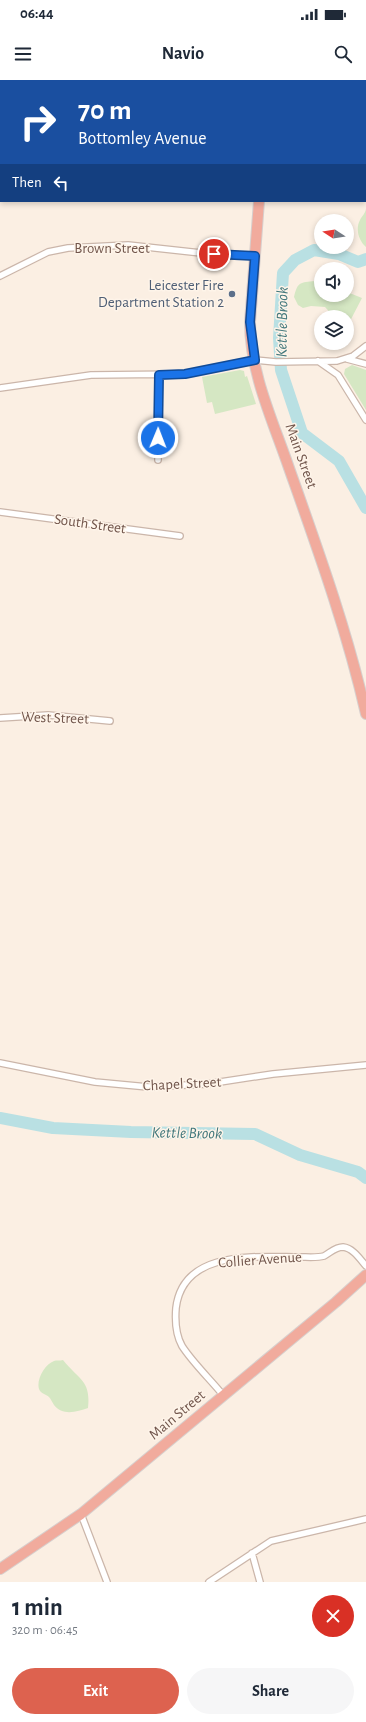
<!DOCTYPE html>
<html lang="en">
<head>
<meta charset="utf-8">
<style>
	:root { --surface:#fff; --page:#f6f6f7; --text:#1f2937; --muted:#747a83; --accent:#dd624f }
	body { margin:0; font-family:"Alegreya Sans",sans-serif; background:var(--page); color:var(--text); height:100vh; display:flex; flex-direction:column; font-size:15px; white-space:nowrap }
	* { box-sizing:border-box; margin:0 }
	p { font-size:13px; color:var(--muted) }
	.icon { flex:none; width:22px; height:22px; fill:none; stroke:currentColor; stroke-width:2; stroke-linecap:round; stroke-linejoin:round }
	.map { position:relative; height:1502px; overflow:hidden }
	.panel { display:flex; flex-direction:column; background:var(--surface); flex:1 }
	.panel>* { flex:none }
	.top-card { position:absolute; left:0px; top:0px; width:366px; height:122px; box-shadow:0 2px 6px #0003; background:#1a4fa0; color:#fff; overflow:hidden }
	.needle { width:26px; rotate:282deg }
	.fabs { position:absolute; left:314px; top:134px; display:grid; gap:8px }
	.fabs a { display:grid; place-items:center; width:40px; height:40px; border-radius:50%; background:var(--surface); box-shadow:0 2px 6px #0003; font-size:20px }
	.pin { position:absolute; display:grid; place-items:center; width:34px; height:34px; color:#fff; margin:-17px; border:2px solid #fff; border-radius:50%; box-shadow:0 1px 4px #0007 }
	.me { position:absolute; width:44px; margin:-22px; rotate:1deg; stroke-linejoin:round; filter:drop-shadow(0 0 3px #0008) }
	.turn { display:flex; align-items:center; gap:14px; height:84px; padding:0 12px; font-size:18px }
	.turn .icon { width:52px; height:52px; stroke-width:2.5 }
	.turn b { display:block; font-size:28px; line-height:34px }
	.then { display:flex; align-items:center; height:38px; padding:0 12px; background:#0003; gap:8px; font-size:15px }
	.round { display:grid; place-items:center; flex:none; width:42px; height:42px; border-radius:21px; background:var(--page) }
	.overview { display:flex; align-items:center; justify-content:space-between; height:68px; padding:0 12px }
	h1 { font-size:24px; font-weight:700; line-height:30px }
	.button { display:flex; gap:8px; margin-top:auto; padding:8px 12px }
	.button a { flex:1; height:46px; border-radius:24px; background:var(--accent); color:#fff; font-size:16px; font-weight:700; line-height:46px; text-align:center }
	.button a+a { background:var(--page); color:var(--text) }
	.status { display:flex; justify-content:space-between; align-items:center; height:28px; padding:0 20px; background:var(--surface); direction:ltr }
	.status svg { height:11px; fill:currentColor }
	header { display:flex; justify-content:space-between; align-items:center; height:52px; padding:0 12px; background:var(--surface); font-size:18px; font-weight:700 }
	.map>svg:first-child { display:block }
	.green { fill:#d5e7c3 }
	.lines { fill:none; stroke-linecap:round; stroke-linejoin:round }
	.stream { stroke:#a0d1d4; stroke-width:2 }
	.river { stroke:#b9e0e3; stroke-width:12 }
	.street-casing { stroke:#cbb6aa; stroke-width:8 }
	.highway-casing { stroke:#d7cfcd; stroke-width:12 }
	.street { stroke:#fff; stroke-width:5.5 }
	.highway { stroke:#f1ab9d; stroke-width:10 }
	.route-casing { stroke:#114b97; stroke-width:10 }
	.route { stroke:#1a73e8; stroke-width:7 }
	.service-dot { fill:#5c6f8a; stroke:#fef4e9; stroke-width:1.5 }
	.labels { text-anchor:middle; dominant-baseline:central; stroke-width:3; stroke-linejoin:round; paint-order:stroke }
	.street-label { font-size:15px; fill:#71554b; stroke:#fef4e9 }
	.service-label { font-size:15px; fill:#4e5e75; stroke:#fef4e9; text-anchor:end }
	.water-label { font-size:16px; font-style:italic; fill:#43787c; stroke:#fef4e9 }
</style>
</head>
<body>
<div class="status"><b>06:44</b><svg viewBox="0 0 49 12"><path d="M0 12V9h3v3zM5 12V6h3v6zM10 12V3h3v9zM15 12V0h3v12zM26 1h20v11H26zM47 4h2v5h-2z"/></svg></div>
<header><svg class="icon" aria-label="menu" viewBox="0 0 24 24"><path d="M4 6h16M4 12h16M4 18h16"/></svg>Navio<svg class="icon" aria-label="search" viewBox="0 0 24 24"><circle cx="10" cy="10" r="6"/><path d="M15 15l6 6"/></svg></header>
<div class="map">
<svg width="366" height="1502" viewBox="0 0 366 1502">
	<rect width="100%" height="100%" fill="#fbefe3"/>
	<path class="green" d="M 366,129 L 366,167 C 359,161 355,149 360,140 C 362,136 365,134 366,129 Z
		M 315,201 L 321,202 L 321,215 L 347,215 L 347,212 L 362,218 L 349,243 L 347,244 L 347,237 L 334,237 L 325,227 L 311,226 L 303,228 L 298,225 L 294,217 C 298,201 300,203 315,201 Z
		M 352,285 L 366,290 L 366,330 L 344,294 L 345,289 Z
		M 240,290 L 244,291 L 245,297 L 247,296 L 256,324 L 215,334 L 212,322 L 207,323 L 202,297 Z
		M 63,1280 C 79,1300 91,1300 88,1328 C 77,1332 62,1336 54,1325 C 52,1322 51,1319 49,1317 C 46,1314 41,1314 39,1309 C 36,1300 45,1284 54,1281 C 56,1280 60,1281 63,1280 Z"/>
	<g class="lines">
		<path class="stream" d="M 365,26 L 366,26
			M 0,91 L 1,91"/>
		<path class="river" d="M 366,179 L 358,182 L 339,174 L 314,170 L 295,180 L 283,193 L 279,258 L 281,290 L 302,353 L 339,381 L 366,428
			M 0,1038 L 53,1048 L 131,1052 L 255,1054 L 300,1075 L 358,1092 L 366,1098"/>
		<defs>
			<path id="street" d="M 253,0 L 254,1
				M 0,196 L 48,172 L 68,168 L 128,165 L 201,173 L 255,176
				M 347,279 L 366,284
				M 318,281 L 338,295 L 366,340
				M 0,308 L 91,295 L 185,294 L 255,280 L 276,282 L 337,281 L 353,276 L 366,266
				M 158,380 L 159,295
				M 0,432 L 180,456
				M 0,638 L 48,635 L 110,641
				M 0,983 L 95,1002 L 148,1007 L 207,1004 L 273,994 L 366,985
				M 223,1315 C 210,1299 193,1283 182,1266 C 176,1255 175,1240 176,1228 C 183,1169 257,1177 300,1177 C 307,1177 317,1178 324,1176 C 330,1173 335,1167 343,1167 C 353,1168 360,1179 366,1186
				M 81,1434 L 107,1502
				M 252,1473 L 260,1502
				M 209,1502 L 271,1461 L 366,1439"/>
			<path id="highway" d="M 271,1 L 271,0
				M 259,121 L 250,242 C 250,293 273,341 289,388 C 318,470 347,550 366,634
				M 0,1489 L 81,1434 L 336,1222 L 366,1195"/>
		</defs>
		<use href="#street" class="street-casing"/>
		<use href="#highway" class="highway-casing"/>
		<use href="#street" class="street"/>
		<use href="#highway" class="highway"/>
	</g>
	<g class="lines">
		<defs>
			<path id="route" d="M 158,358 L 159,295 L 185,294 L 255,280 L 250,242 L 255,176 L 214,174"/>
		</defs>
		<use href="#route" class="route-casing"/>
		<use href="#route" class="route"/>
	</g>
	<circle class="service-dot" cx="232" cy="214" r="4"/>
	<g class="labels">
		<g class="street-label">
			<text x="112" y="168">Brown Street</text>
			<text transform="translate(301 376) rotate(70)">Main Street</text>
			<text transform="translate(90 444) rotate(8)">South Street</text>
			<text transform="translate(55 638) rotate(2)">West Street</text>
			<text transform="translate(182 1004) rotate(-3)">Chapel Street</text>
			<text transform="translate(260 1180) rotate(-4)">Collier Avenue</text>
			<text transform="translate(177 1335) rotate(-40)">Main Street</text>
		</g>
		<g class="service-label">
			<text x="224" y="205">Leicester Fire<tspan x="224" dy="17">Department Station 2</tspan></text>
		</g>
		<g class="water-label">
			<text transform="translate(282 242) rotate(-89)">Kettle Brook</text>
			<text transform="translate(187 1053) rotate(1)">Kettle Brook</text>
		</g>
	</g>
</svg>
<div class="fabs">
<a><svg class="needle" viewBox="-14 -14 28 28"><path d="M0-13l5 13h-10z" fill="#e53935"/><path d="M0 13l5-13h-10z" fill="#747a83"/></svg></a>
<a><svg class="icon" aria-label="sound" viewBox="0 0 24 24"><path d="M4 9h4l5-4v14l-5-4H4zM17 9q2 3 0 6"/></svg></a>
<a><svg class="icon" aria-label="layers" viewBox="0 0 24 24"><path d="M12 4l9 5-9 5-9-5zM3 14l9 5 9-5"/></svg></a>
</div>
<div class="pin" style="left:214px;top:174px;background:#d93025"><svg class="icon" aria-label="arrive" viewBox="0 0 24 24"><path d="M6 21V4h12l-3 4 3 4H6"/></svg></div>
<svg class="me" style="left:158px;top:358px" viewBox="-20 -20 40 40"><circle r="17" fill="#1a73e8" stroke="#fff" stroke-width="3"/><path d="M0-11L8 9 0 5-8 9z" fill="#fff"/></svg>
<div class="top-card">
<div class="turn"><svg class="icon" aria-label="right" viewBox="0 0 24 24"><path d="M7 20v-9h11M14 6l5 5-5 5"/></svg><div><b>70 m</b>Bottomley Avenue</div></div>
<div class="then">Then<svg class="icon" aria-label="left" viewBox="0 0 24 24"><path d="M17 20v-9H6M10 6l-5 5 5 5"/></svg></div>
</div>
</div>
<section class="panel">
<div class="overview"><div><h1>1 min</h1><p>320 m · 06:45</p></div><a class="round" style="background:#d93025;color:#fff"><svg class="icon" aria-label="close" viewBox="0 0 24 24"><path d="M6 6l12 12M18 6L6 18"/></svg></a></div>
<div class="button"><a>Exit</a><a>Share</a></div>
</section>
</body>
</html>
